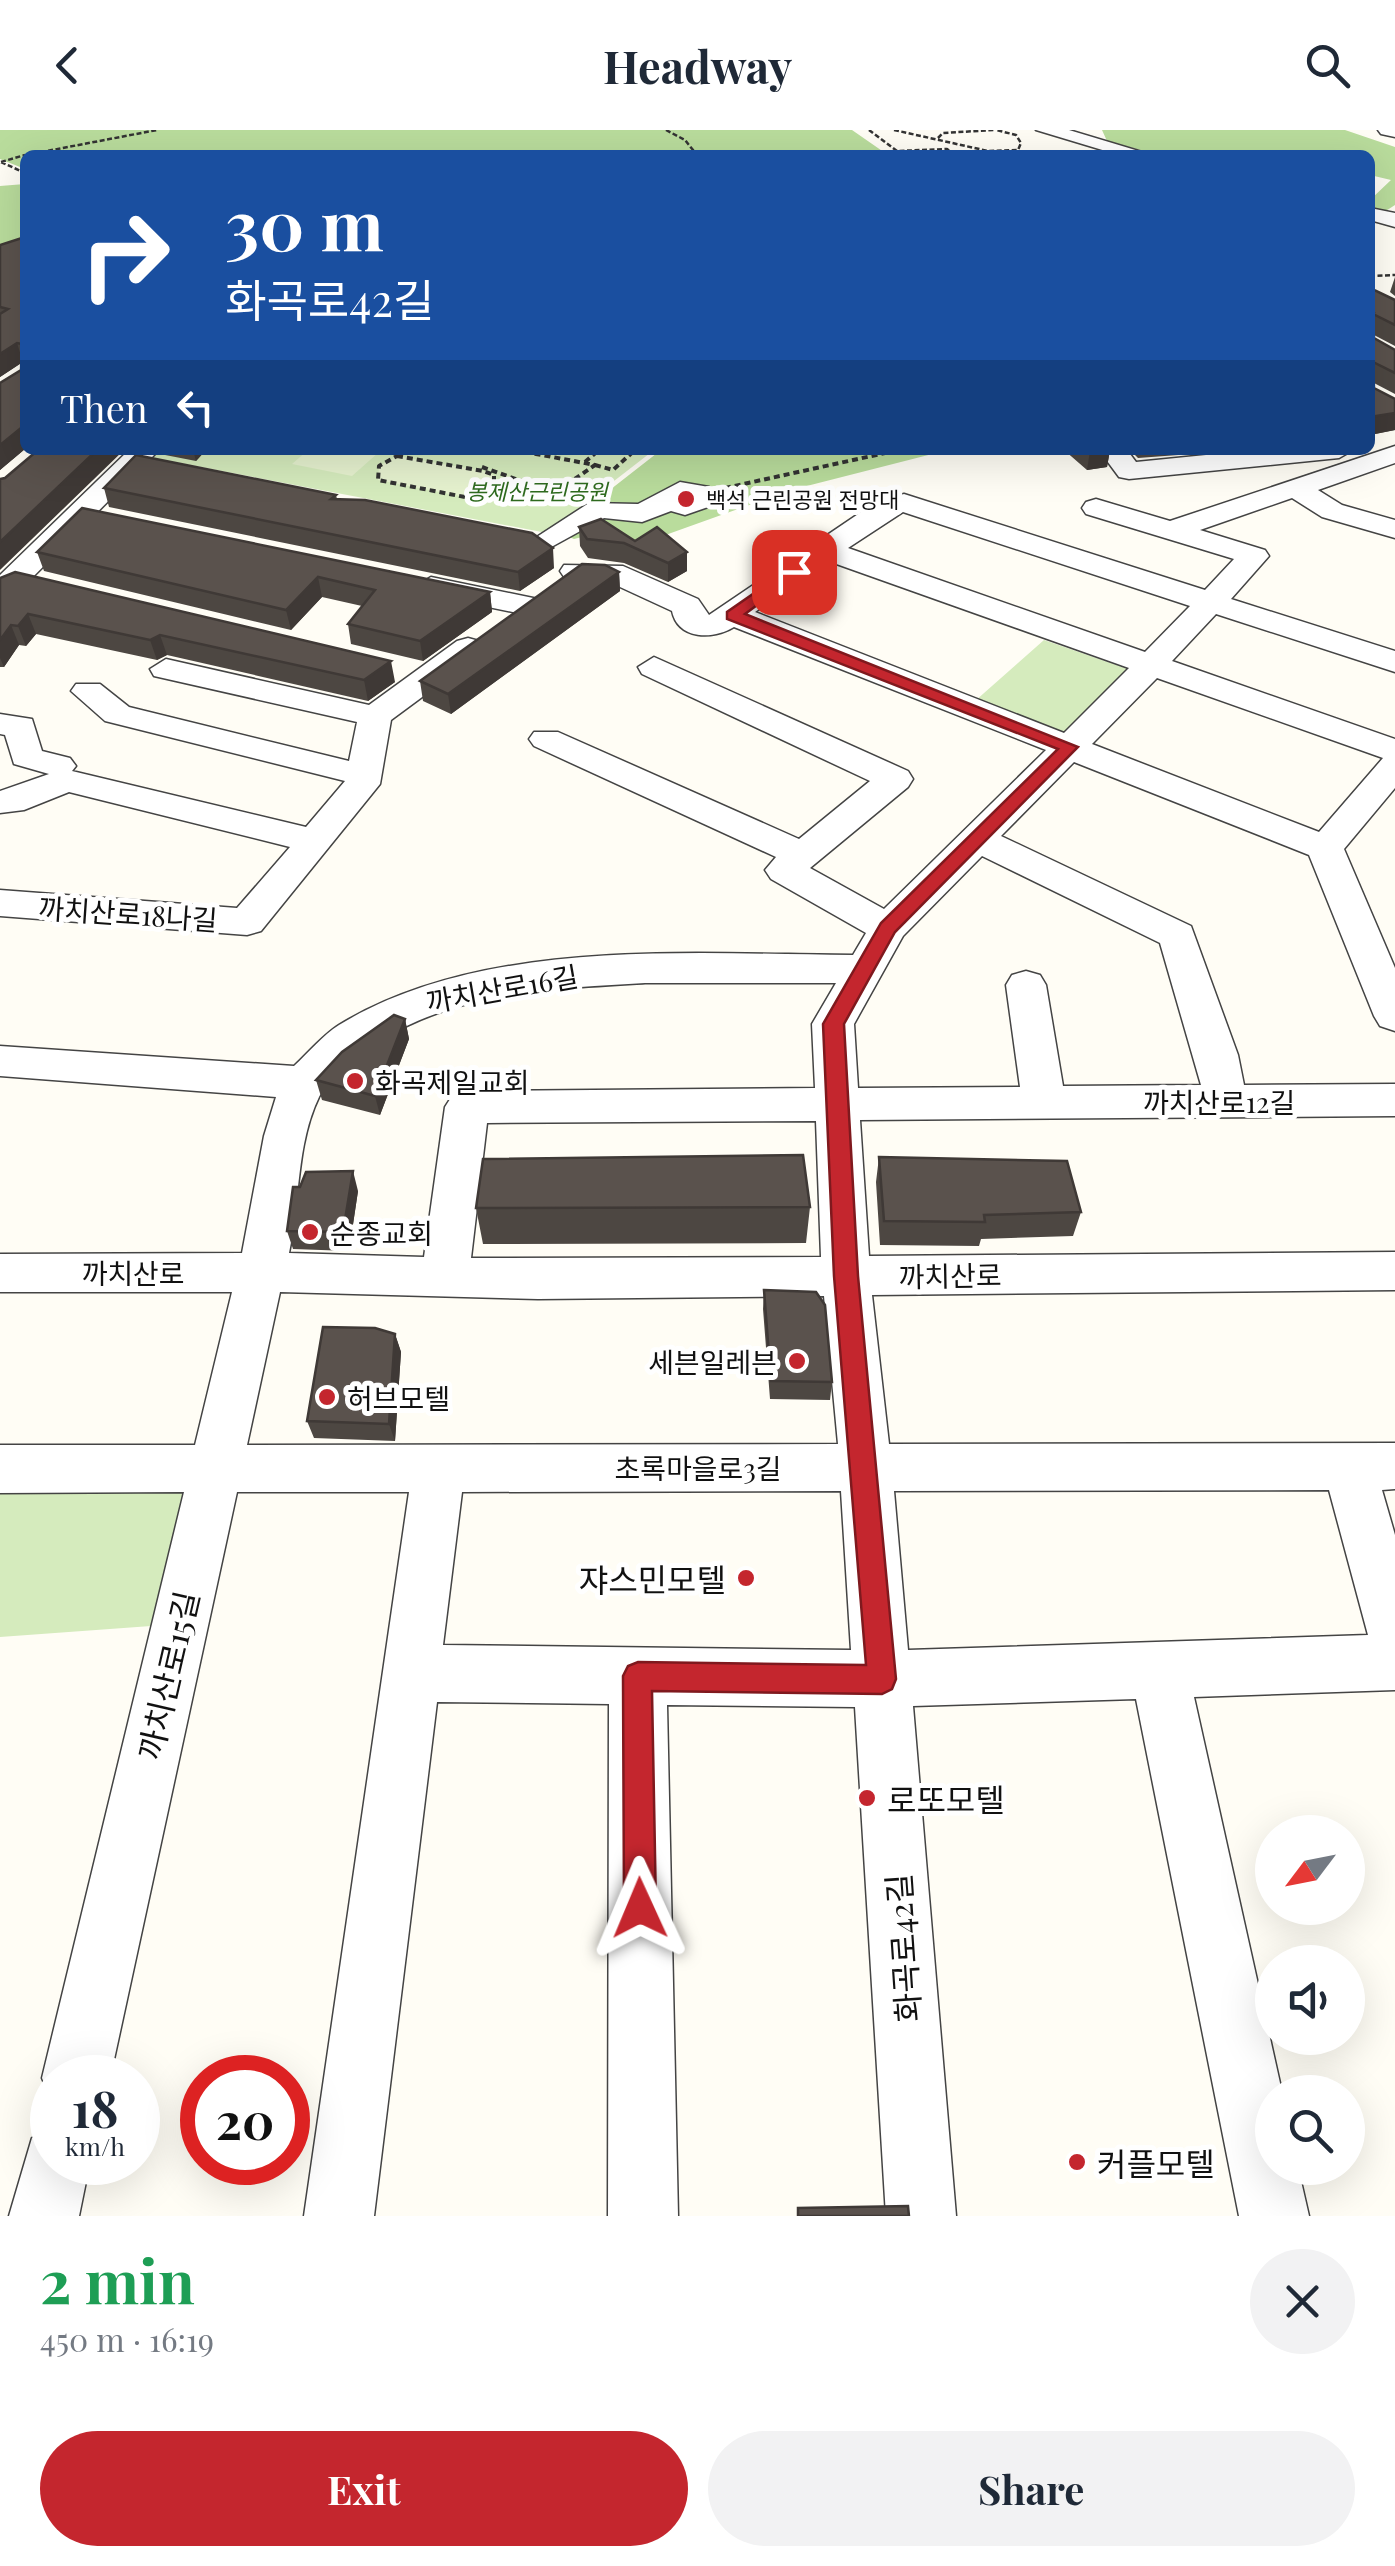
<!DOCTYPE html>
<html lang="en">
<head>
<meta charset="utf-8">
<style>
	:root { --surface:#fff; --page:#f2f2f3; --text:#1f2937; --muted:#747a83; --accent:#c4262e }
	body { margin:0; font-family:"Playfair Display","Noto Sans KR",serif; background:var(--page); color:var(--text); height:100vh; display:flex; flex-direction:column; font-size:38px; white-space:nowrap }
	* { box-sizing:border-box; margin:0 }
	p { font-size:32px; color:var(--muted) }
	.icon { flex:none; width:55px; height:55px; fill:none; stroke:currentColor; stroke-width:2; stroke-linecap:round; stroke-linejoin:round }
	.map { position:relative; height:2086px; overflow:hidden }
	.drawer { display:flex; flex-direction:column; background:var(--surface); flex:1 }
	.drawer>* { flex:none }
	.banner { position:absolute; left:20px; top:20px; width:1355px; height:305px; border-radius:15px; box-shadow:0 10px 40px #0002; background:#1a4fa0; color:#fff; overflow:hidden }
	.needle { width:65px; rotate:238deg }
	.buttons { position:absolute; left:1255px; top:1685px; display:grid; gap:20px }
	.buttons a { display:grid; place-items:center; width:110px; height:110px; border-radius:50%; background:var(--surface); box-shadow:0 10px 40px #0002; font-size:50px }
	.speed { position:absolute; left:30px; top:1925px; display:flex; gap:20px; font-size:50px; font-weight:700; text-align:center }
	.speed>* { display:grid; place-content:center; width:130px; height:130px; border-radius:50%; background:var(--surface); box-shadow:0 10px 40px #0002; line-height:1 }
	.speed small { font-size:25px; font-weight:400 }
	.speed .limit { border:15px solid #d22; background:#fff; color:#111 }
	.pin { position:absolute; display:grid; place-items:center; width:85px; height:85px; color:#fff; margin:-42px; border-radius:20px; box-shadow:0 5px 15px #0006 }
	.me { position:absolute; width:110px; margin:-55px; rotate:359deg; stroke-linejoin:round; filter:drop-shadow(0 0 8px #0008) }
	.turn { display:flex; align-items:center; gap:35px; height:210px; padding:0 40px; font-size:45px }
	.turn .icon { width:130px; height:130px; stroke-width:2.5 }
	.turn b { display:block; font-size:70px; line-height:85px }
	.then { display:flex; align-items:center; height:95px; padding:0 40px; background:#0003; gap:20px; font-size:38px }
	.round { display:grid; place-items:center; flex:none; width:105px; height:105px; border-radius:52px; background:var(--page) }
	.overview { display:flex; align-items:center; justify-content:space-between; height:170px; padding:0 40px }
	h1 { font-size:60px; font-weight:700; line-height:75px; color:#1e9e55 }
	.action { display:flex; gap:20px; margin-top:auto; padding:20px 40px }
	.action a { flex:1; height:115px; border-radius:60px; background:var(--accent); color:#fff; font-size:40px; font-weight:700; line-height:115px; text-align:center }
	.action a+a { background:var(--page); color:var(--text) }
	header { display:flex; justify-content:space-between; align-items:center; height:130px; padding:0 40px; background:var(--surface); font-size:45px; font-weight:700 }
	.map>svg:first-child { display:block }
	.green { fill:#d5ebbd }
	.forest { fill:#b9dc9c }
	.pitch { fill:#e6f2cf }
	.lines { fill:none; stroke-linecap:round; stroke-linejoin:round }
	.minor-casing { stroke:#444; stroke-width:3 }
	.path-far1 { stroke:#333; stroke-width:2.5; stroke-dasharray:5 2.5; stroke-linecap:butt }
	.path { stroke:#333; stroke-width:4; stroke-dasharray:6 4; stroke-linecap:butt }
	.minor { fill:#fff; fill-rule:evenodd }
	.wall { fill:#4d4742 }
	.shaded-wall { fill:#3f3936 }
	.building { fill:#5a524d; stroke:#3f3936; stroke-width:2.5 }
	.route { fill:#c4262e; stroke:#7f191e; stroke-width:2.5 }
	.poi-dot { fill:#c4262e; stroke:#fff; stroke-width:4 }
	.labels { text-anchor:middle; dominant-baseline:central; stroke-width:10; stroke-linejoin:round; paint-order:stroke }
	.far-park-label { font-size:22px; font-style:italic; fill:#2f6b1f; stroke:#fff }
	.far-poi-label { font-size:22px; fill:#111; stroke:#fff; text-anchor:start }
	.street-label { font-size:28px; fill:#111; stroke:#fff }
	.poi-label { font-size:28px; fill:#111; stroke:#fff; text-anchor:start }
	.near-poi-label { font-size:32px; fill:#111; stroke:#fff; text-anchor:start }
	.near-street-label { font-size:32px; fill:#111; stroke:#fff }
</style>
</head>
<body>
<header><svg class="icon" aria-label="back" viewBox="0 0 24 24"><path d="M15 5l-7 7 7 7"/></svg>Headway<svg class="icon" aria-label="search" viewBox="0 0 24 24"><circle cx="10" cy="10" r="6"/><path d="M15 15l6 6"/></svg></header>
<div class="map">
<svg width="1395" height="2086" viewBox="0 0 1395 2086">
	<rect width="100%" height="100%" fill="#fffdf5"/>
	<path class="green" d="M 155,320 L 654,320 L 547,403 L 148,327 Z
		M 1044,510 L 1128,539 L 1064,604 L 975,571 Z
		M 185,1355 L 151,1496 L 0,1507 L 0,1356 Z"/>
	<path class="forest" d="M 0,0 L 852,0 L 888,25 L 25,25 L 25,39 L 0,29 Z
		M 1102,0 L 1345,0 L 1395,17 L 1395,75 L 1381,84 L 1370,81 L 1370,70 L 1391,50 L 1370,45 L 1370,25 L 1159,25 L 1107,11 Z
		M 25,54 L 25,124 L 0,131 L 0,56 Z
		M 661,320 L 948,320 L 791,360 L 632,417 L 602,402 L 574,409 L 556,402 Z"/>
	<path class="pitch" d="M 308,320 L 378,323 L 352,346 L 292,334 Z
		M 397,326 L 483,341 L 494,345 L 494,352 L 470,368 L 378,350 L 379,336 Z"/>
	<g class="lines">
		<defs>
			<path id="minor" d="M 1036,0 L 1069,0 L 1152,25 L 1119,25 Z
				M 1378,0 L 1395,0 L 1395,7 L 1381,4 Z
				M 1370,78 L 1395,83 L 1395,97 L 1370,90 Z
				M 1395,316 L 1395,333 L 1318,360 L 1342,375 L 1395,390 L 1395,408 L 1322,387 L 1292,368 L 1200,400 L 1265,420 L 1269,426 L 1231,469 L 1395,521 L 1395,542 L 1216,484 L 1172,531 L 1395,609 L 1395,658 L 1344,719 L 1395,838 L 1395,901 L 1380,896 L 1374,886 L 1309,725 L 1074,632 L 1001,706 L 1191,796 L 1238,925 L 1244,955 L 1395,954 L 1395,986 L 860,990 L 869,1126 L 1395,1122 L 1395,1160 L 872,1165 L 889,1314 L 1395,1313 L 1395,1359 L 1382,1360 L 1395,1405 L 1395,1560 L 1194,1567 L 1282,1962 L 1272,1962 L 1272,2038 L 1298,2038 L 1309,2086 L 1239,2086 L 1136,1569 L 913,1576 L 956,2086 L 886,2086 L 855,1577 L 667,1575 L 678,2086 L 608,2086 L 609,1574 L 437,1572 L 374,2086 L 304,2086 L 409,1362 L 237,1362 L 110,1948 L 52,1948 L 52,1972 L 42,1948 L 184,1362 L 0,1363 L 0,1315 L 195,1315 L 232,1162 L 0,1162 L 0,1124 L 242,1123 L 264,1006 L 276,967 L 0,946 L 0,916 L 294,936 C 308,923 323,905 339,895 C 483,807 690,824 853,825 L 866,803 L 771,749 L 765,740 L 776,727 L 534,616 L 529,609 L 534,602 L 558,602 L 799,709 L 870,651 L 642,544 L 638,537 L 654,527 L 908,641 L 913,649 L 908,657 L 810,738 L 884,779 L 1046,620 L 734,497 C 713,510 678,510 672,481 L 607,451 L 564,447 L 560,441 L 564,435 L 623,436 L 698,469 L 709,485 L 876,372 L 904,364 L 1205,460 L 1234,429 L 1086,384 L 1082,378 L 1086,372 L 1096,369 L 1170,391 ZM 903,382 L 1190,476 L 1145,522 L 848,418 ZM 828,431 L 1129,538 L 1064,603 L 755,482 ZM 1157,548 L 1383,628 L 1319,702 L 1092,614 ZM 982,726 L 1160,813 L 1201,955 L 1063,956 L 1046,855 L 1040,845 L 1026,841 L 1012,845 L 1006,855 L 1020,957 L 858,958 L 854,894 L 903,806 ZM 645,853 L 836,853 L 812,894 L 815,958 L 467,961 L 452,966 L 445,977 L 424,1127 L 289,1123 C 300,1073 296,1014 319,967 C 324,956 336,947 345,939 C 422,863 543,859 645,853 ZM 816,991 L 821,1127 L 471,1128 L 487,993 ZM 280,1162 L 538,1169 L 824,1166 L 838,1314 L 247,1315 ZM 1329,1360 L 1368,1505 L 908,1520 L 894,1361 ZM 841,1361 L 851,1520 L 443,1515 L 462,1362 Z
				M 129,320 L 159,320 L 11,469 L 0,471 L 0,445 Z
				M 1099,320 L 1127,320 L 1136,332 L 1256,320 L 1353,320 L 1339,328 L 1129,349 L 1119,347 Z
				M 680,352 L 709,357 L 713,363 L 708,377 L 685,385 L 671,381 L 642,392 L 604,388 L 544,421 L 529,412 L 589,373 L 638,374 Z
				M 431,447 L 538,469 L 543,476 L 527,485 L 420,463 L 416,456 Z
				M 468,508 L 479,511 L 484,518 L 479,525 L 391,590 L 380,654 L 261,801 L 247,805 L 0,786 L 0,760 L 237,778 L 290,717 L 69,662 L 24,680 L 0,683 L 0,661 L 49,644 L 14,634 L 5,605 L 0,604 L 0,584 L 32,589 L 42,621 L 70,628 L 76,636 L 72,641 L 306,697 L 345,651 L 105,591 L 71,561 L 76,554 L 100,554 L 129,577 L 349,631 L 357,592 L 154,546 L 150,539 L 166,529 L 369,575 L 457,511 Z
				M 52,1999 L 52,2032 L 90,2032 L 79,2086 L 9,2086 L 32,2008 Z"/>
		</defs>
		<use href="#minor" class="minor-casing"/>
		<path class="path-far1" d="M 666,0 L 685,10 L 697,25
			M 869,0 L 897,21 L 947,19 L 955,25
			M 894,0 L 988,21 L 1018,20 L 1021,13 L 1016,5 L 996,0
			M 938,8 L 943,3 L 994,0
			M 26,25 L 157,0
			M 1,32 L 25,43
			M 1,32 L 25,25
			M 1370,146 L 1395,145"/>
		<path class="path" d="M 388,320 L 406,323
			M 515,320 L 595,335 L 556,362
			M 397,326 L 483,341 L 494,345 L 494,352 L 470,368 L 378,350 L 379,336 Z
			M 585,332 L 599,320
			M 595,335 L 613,340 L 635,320
			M 482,337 L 569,368
			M 725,358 L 899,320"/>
		<use href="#minor" class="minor"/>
	</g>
	<path class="wall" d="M 25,107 L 25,319 L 0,340 L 0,253 L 21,240 L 21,233 L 0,247 L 0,115 Z
		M 1395,147 L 1395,166 L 1390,162 Z
		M 1370,148 L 1374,160 L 1395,170 L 1395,216 L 1374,205 L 1374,208 L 1395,220 L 1395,264 L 1374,253 L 1374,258 L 1395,269 L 1395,300 L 1370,305 Z
		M 159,320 L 206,320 L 196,331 L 160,324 Z
		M 1064,320 L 1110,320 L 1107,337 L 1087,340 Z
		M 1130,320 L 1245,320 L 1138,328 Z
		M 104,358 L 336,365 L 337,369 L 554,438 L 520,461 L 109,377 Z
		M 579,397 L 635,411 L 687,441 L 668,452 L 624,433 L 588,428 L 580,416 Z
		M 37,422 L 490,462 L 492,482 L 423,531 L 351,514 L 348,494 L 362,476 L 322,467 L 291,500 L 44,441 Z
		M 619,442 L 620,461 L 451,584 L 423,571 L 420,551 Z
		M 0,448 L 395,552 L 368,571 L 167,525 L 157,530 L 36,504 L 26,516 L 19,515 L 4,537 L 0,537 Z
		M 405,889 L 409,909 L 380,985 L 322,970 L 316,950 Z
		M 879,1027 L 1081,1082 L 1073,1106 L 981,1109 L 979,1116 L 880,1115 L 876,1052 Z
		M 358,1061 L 349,1121 L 293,1119 L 287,1101 Z
		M 810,1077 L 806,1113 L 483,1114 L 476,1078 Z
		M 764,1160 L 832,1252 L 830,1270 L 770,1269 L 763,1179 Z
		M 395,1204 L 401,1222 L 395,1311 L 314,1308 L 307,1291 Z"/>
	<path class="shaded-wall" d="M 17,213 L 23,232 L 0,247 L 0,224 Z
		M 1395,283 L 1395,300 L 1370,305 L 1370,287 Z
		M 21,298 L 25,310 L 25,319 L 0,340 L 0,315 Z
		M 97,320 L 124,320 L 0,440 L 0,412 Z
		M 193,320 L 206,320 L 196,331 Z
		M 1096,320 L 1110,320 L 1107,337 L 1087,340 L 1090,321 Z
		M 553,418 L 554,438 L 520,461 L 518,442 Z
		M 687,422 L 687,441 L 668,452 L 668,433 Z
		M 619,442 L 620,461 L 451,584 L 448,564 Z
		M 318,447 L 322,467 L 291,500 L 286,480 Z
		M 490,462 L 492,482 L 423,531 L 420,511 Z
		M 28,484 L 36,504 L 26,516 L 18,496 Z
		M 11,495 L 19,515 L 4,537 L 0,528 L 0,510 Z
		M 160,505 L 167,525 L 157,530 L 150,510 Z
		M 391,531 L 395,552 L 368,571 L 364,550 Z
		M 405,889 L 409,909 L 380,985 L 375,966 Z
		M 353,1041 L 358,1061 L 349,1121 L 343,1102 Z
		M 395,1204 L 401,1222 L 395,1311 L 389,1294 Z"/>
	<path class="building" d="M 25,107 L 25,298 L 21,298 L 0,315 L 0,253 L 21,240 L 22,214 L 17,213 L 0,224 L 0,184 L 8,179 L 0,177 L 0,115 Z
		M 1370,148 L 1372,148 L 1374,160 L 1395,170 L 1395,195 L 1373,184 L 1374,208 L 1395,220 L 1395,243 L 1373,232 L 1374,258 L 1395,269 L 1395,283 L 1370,287 L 1370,183 L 1373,182 L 1370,180 Z
		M 38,320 L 97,320 L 0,412 L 0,349 L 5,348 Z
		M 136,325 L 336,365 L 331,369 L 365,370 L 532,403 L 553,418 L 518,442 L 104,358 Z
		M 82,378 L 490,462 L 420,511 L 348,494 L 375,460 L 318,447 L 286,480 L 37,422 Z
		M 601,389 L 635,411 L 657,397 L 687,422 L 668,433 L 624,413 L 587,409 L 579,397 Z
		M 582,434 L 605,435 L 619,442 L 448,564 L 420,551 Z
		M 15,442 L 391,531 L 364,550 L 160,505 L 150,510 L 28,484 L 18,496 L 11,495 L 0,510 L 0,448 Z
		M 394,885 L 405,889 L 375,966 L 316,950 L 342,922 Z
		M 803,1025 L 810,1077 L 476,1078 L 483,1029 Z
		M 879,1027 L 1067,1031 L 1081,1082 L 984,1085 L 985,1092 L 884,1091 Z
		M 353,1041 L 343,1102 L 287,1101 L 293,1057 L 300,1057 L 306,1042 Z
		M 764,1160 L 816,1162 L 825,1175 L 832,1252 L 771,1251 Z
		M 323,1197 L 375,1198 L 395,1204 L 389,1294 L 307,1291 Z
		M 908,2076 L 909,2086 L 798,2086 L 798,2078 Z"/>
	<path class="route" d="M 789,439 L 802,442 L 745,484 L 1078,617 L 895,802 L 844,894 L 858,1146 L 896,1549 L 892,1559 L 882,1564 L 652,1561 L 656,1778 L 651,1789 L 640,1793 L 629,1789 L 624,1778 L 623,1546 L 628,1536 L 638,1532 L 866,1535 L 834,1146 L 823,894 L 881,793 L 1058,619 L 727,489 L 727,482 Z"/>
	<g class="poi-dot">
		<circle cx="686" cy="369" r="10"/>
		<circle cx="355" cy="951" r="10"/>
		<circle cx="310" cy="1102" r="10"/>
		<circle cx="797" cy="1231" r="10"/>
		<circle cx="327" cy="1267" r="10"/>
		<circle cx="746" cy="1448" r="10"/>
		<circle cx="867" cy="1668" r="10"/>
		<circle cx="1077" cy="2032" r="10"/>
	</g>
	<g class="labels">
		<g class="far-park-label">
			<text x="537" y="361">봉제산근린공원</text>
		</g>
		<g class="far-poi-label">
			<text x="706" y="369">백석 근린공원 전망대</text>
		</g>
		<g class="street-label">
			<text transform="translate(128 783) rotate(4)">까치산로18나길</text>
			<text transform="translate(502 858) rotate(-10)">까치산로16길</text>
			<text x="1219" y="971">까치산로12길</text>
			<text x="133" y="1142">까치산로</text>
			<text transform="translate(950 1145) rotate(-1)">까치산로</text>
			<text x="698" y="1337">초록마을로3길</text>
		</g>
		<g class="poi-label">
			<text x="375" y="951">화곡제일교회</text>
			<text x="330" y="1102">순종교회</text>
			<text x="777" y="1231" text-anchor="end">세븐일레븐</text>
			<text x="347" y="1267">허브모텔</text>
		</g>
		<g class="near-poi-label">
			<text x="726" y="1448" text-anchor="end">쟈스민모텔</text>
			<text x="887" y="1668">로또모텔</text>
			<text x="1097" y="2032">커플모텔</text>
		</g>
		<g class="near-street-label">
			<text transform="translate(167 1545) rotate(-77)">까치산로15길</text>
			<text transform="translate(902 1818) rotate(-94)">화곡로42길</text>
		</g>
	</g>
</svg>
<div class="buttons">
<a><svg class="needle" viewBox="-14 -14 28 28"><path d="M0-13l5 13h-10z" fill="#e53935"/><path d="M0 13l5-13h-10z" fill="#747a83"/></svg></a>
<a><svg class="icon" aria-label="sound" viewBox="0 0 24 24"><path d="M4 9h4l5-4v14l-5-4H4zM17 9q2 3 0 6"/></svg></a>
<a><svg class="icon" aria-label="search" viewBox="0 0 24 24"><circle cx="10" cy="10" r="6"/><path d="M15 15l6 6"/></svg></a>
</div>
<div class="speed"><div>18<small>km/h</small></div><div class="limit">20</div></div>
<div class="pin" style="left:794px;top:442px;background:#d93025"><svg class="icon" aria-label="arrive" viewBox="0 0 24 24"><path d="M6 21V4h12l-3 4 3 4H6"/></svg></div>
<svg class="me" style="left:640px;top:1778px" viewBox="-20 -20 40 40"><path d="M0-17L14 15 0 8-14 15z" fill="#c4262e" stroke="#fff" stroke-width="4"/></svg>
<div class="banner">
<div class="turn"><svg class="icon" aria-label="right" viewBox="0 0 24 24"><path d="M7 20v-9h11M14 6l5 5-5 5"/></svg><div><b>30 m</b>화곡로42길</div></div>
<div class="then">Then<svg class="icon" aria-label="left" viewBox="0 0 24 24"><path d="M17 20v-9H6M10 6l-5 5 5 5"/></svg></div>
</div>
</div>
<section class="drawer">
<div class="overview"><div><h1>2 min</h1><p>450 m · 16:19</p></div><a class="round"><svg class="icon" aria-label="close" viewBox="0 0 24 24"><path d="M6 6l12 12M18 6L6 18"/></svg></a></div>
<div class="action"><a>Exit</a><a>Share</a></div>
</section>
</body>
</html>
